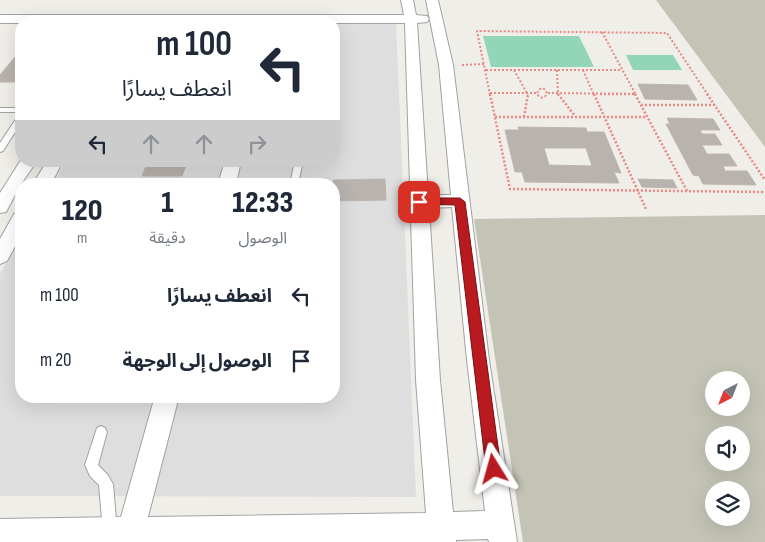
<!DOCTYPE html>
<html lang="ar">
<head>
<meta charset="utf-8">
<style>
	:root { --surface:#fff; --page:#f2f2f3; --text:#1f2937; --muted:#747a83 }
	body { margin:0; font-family:"Sofia Sans Condensed","Noto Sans Arabic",sans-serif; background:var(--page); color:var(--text); direction:rtl; height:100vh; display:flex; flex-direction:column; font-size:19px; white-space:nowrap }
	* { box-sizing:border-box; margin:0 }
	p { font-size:16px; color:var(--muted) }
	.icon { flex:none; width:28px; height:28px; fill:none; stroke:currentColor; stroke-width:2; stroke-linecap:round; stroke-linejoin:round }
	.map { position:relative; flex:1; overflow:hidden; direction:ltr }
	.side { position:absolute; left:15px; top:178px; width:325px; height:225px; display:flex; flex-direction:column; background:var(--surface); border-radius:20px; box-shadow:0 5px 20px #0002; direction:rtl }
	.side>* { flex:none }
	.guide { position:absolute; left:15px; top:15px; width:325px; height:152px; border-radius:20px; box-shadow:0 5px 20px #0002; direction:rtl; background:#fff; color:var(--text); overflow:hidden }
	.needle { width:32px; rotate:222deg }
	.buttons { position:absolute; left:705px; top:371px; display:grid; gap:10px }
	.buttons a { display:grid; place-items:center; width:45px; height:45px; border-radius:50%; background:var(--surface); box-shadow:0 5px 20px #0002; font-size:25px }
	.pin { position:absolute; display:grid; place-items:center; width:42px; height:42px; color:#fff; margin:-21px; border-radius:10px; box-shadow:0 2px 8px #0006 }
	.me { position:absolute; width:55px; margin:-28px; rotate:352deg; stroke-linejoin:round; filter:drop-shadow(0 0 4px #0008) }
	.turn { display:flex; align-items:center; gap:18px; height:105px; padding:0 25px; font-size:22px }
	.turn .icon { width:65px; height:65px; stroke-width:2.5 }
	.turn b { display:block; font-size:35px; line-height:42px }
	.lanes { display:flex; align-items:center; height:48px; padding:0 25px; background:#0003; justify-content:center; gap:25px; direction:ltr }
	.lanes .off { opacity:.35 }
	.eta { display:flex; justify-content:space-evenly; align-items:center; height:85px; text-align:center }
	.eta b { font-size:30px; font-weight:800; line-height:35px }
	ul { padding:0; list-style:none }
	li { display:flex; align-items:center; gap:15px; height:65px; padding:0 25px }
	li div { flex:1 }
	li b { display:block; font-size:19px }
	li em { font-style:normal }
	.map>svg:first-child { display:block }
	.residential { fill:#dfdede }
	.construction { fill:#c4c4b6; fill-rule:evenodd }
	.pitch { fill:#92d5b9 }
	.building { fill:#b9b3af; stroke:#c0b5ad; fill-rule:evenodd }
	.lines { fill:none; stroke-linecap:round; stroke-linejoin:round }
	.service-casing { stroke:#a2a2a2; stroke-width:2 }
	.minor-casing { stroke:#a2a2a2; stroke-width:2 }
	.path-far1 { stroke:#e98982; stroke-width:2; stroke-dasharray:2 2; stroke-linecap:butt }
	.path { stroke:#e98982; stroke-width:2.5; stroke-dasharray:2 2; stroke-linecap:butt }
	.service { fill:#fff; fill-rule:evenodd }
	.minor { fill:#fff; fill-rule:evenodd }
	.route { fill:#b91a1f; stroke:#781114 }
</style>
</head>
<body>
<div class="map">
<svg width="765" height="542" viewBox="0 0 765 542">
	<rect width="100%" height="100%" fill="#f0eee9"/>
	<path class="residential" d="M 334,21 L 396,21 L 416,497 L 0,496 L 0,274 L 21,238 L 21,396 L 334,396 L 334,184 L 53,184 L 66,161 L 334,161 Z"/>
	<path class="construction" d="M 656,0 L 765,0 L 765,147 Z
		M 765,215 L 765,542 L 523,542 L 474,219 ZM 714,380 L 741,380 L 741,408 L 714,408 ZM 714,435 L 741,435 L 741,462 L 714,462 ZM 714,490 L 741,490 L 741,518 L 714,518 Z"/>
	<path class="pitch" d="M 483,36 L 579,36 L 594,67 L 491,67 Z
		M 626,55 L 673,55 L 682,70 L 633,70 Z"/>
	<path class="building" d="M 21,50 L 21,82 L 0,82 L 0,75 Z
		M 638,84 L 688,85 L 697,100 L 645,99 Z
		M 667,118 L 713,119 L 720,130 L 700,130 L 702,134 L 715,134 L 722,145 L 702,145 L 707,154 L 729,154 L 737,166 L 723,166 L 725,171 L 747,171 L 756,185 L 703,184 L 699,176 L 693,175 L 666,124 L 670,124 Z
		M 518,127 L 586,128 L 587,132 L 604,132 L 621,173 L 614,172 L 619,183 L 525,182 L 522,172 L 515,172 L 505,130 L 519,130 ZM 544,148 L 586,148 L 592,166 L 549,165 Z
		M 148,161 L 188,161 L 182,176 L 142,176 Z
		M 385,179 L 386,200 L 334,201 L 333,180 Z
		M 638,179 L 673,180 L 677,188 L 642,187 Z"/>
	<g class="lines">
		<defs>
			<path id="service" d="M 0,108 L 21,108 L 21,112 L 0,112 Z
				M 18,116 L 21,116 L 21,123 L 3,151 L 0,152 L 0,143 Z
				M 295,161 L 303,161 L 298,184 L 290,184 Z
				M 101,426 L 105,428 L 107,432 L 98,465 L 107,474 L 113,484 L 117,531 L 115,536 L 110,538 L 105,536 L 103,531 L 99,485 L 90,476 L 85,465 L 97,428 Z"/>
			<path id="minor" d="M 401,0 L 413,0 L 416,15 L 427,16 L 429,19 L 427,22 L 417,23 L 428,195 L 451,195 L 439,65 L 426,0 L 438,0 L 453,65 L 489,360 L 517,542 L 489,542 L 488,539 L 456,540 L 456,542 L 0,542 L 0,519 L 121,517 L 155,396 L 179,396 L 148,517 L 426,513 L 416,380 L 405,23 L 0,23 L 0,15 L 404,15 ZM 452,207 L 467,360 L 485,511 L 453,512 L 440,380 L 429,208 Z
				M 21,160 L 37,161 L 21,184 L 6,212 L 0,213 L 0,193 Z
				M 47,161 L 63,161 L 51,184 L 33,184 Z
				M 225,161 L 241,161 L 236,184 L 218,184 Z
				M 21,212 L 21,235 L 7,261 L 0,264 L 0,239 L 14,214 Z"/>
		</defs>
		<use href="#service" class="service-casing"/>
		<use href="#minor" class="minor-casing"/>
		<path class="path-far1" d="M 602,32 L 636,95
			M 462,65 L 484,64
			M 486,70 L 622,70
			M 514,70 L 528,95
			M 557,70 L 558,95
			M 583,70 L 594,95
			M537.5 93a4.5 4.5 0 1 1 9 0a4.5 4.5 0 1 1-9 0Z
			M 490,93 L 536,93
			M 548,93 L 635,94
			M 490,95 L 477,31 L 667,33 L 708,95"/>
		<path class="path" d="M 490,94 L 510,189 L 765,192
			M 558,94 L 575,116
			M 594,94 L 646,209
			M 600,94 L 635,94
			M 635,94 L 687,191
			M 707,94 L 765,180
			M 641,105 L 714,105
			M 495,117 L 647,117
			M 524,117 L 528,94"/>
		<use href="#service" class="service"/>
		<use href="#minor" class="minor"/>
	</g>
	<path class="route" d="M 419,198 L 460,198 L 465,202 L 501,469 L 499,474 L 494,477 L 488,474 L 486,469 L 455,205 L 416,204 L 416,199 Z"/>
</svg>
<div class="buttons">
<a><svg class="needle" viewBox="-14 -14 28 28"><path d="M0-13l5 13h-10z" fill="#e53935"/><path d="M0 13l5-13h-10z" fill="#747a83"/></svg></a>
<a><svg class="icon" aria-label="sound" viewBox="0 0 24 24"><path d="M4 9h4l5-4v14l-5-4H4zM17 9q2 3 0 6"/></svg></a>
<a><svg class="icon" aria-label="layers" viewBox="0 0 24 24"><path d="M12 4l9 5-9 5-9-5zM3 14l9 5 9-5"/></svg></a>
</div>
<div class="pin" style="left:419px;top:202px;background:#d93025"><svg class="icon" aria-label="arrive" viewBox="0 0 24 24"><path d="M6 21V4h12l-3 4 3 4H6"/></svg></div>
<svg class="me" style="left:494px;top:469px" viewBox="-20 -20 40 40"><path d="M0-17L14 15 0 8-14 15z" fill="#b91a1f" stroke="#fff" stroke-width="4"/></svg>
<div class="guide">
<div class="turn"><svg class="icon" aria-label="left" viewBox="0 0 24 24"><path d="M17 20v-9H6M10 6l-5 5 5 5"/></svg><div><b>100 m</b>انعطف يسارًا</div></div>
<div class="lanes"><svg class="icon" aria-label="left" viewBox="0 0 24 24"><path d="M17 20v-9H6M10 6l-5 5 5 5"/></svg><svg class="icon off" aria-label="ahead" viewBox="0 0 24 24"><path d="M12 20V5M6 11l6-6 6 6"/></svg><svg class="icon off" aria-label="ahead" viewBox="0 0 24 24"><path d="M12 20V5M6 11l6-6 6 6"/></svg><svg class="icon off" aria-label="right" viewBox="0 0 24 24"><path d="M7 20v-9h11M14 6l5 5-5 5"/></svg></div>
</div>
<section class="side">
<div class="eta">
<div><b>12:33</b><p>الوصول</p></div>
<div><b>1</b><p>دقيقة</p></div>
<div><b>120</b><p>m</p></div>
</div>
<ul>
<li><svg class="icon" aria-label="left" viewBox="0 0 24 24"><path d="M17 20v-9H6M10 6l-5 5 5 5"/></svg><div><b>انعطف يسارًا</b></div><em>100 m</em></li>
<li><svg class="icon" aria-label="arrive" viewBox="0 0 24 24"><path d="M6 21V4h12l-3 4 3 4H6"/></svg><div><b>الوصول إلى الوجهة</b></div><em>20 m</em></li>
</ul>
</section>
</div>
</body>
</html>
